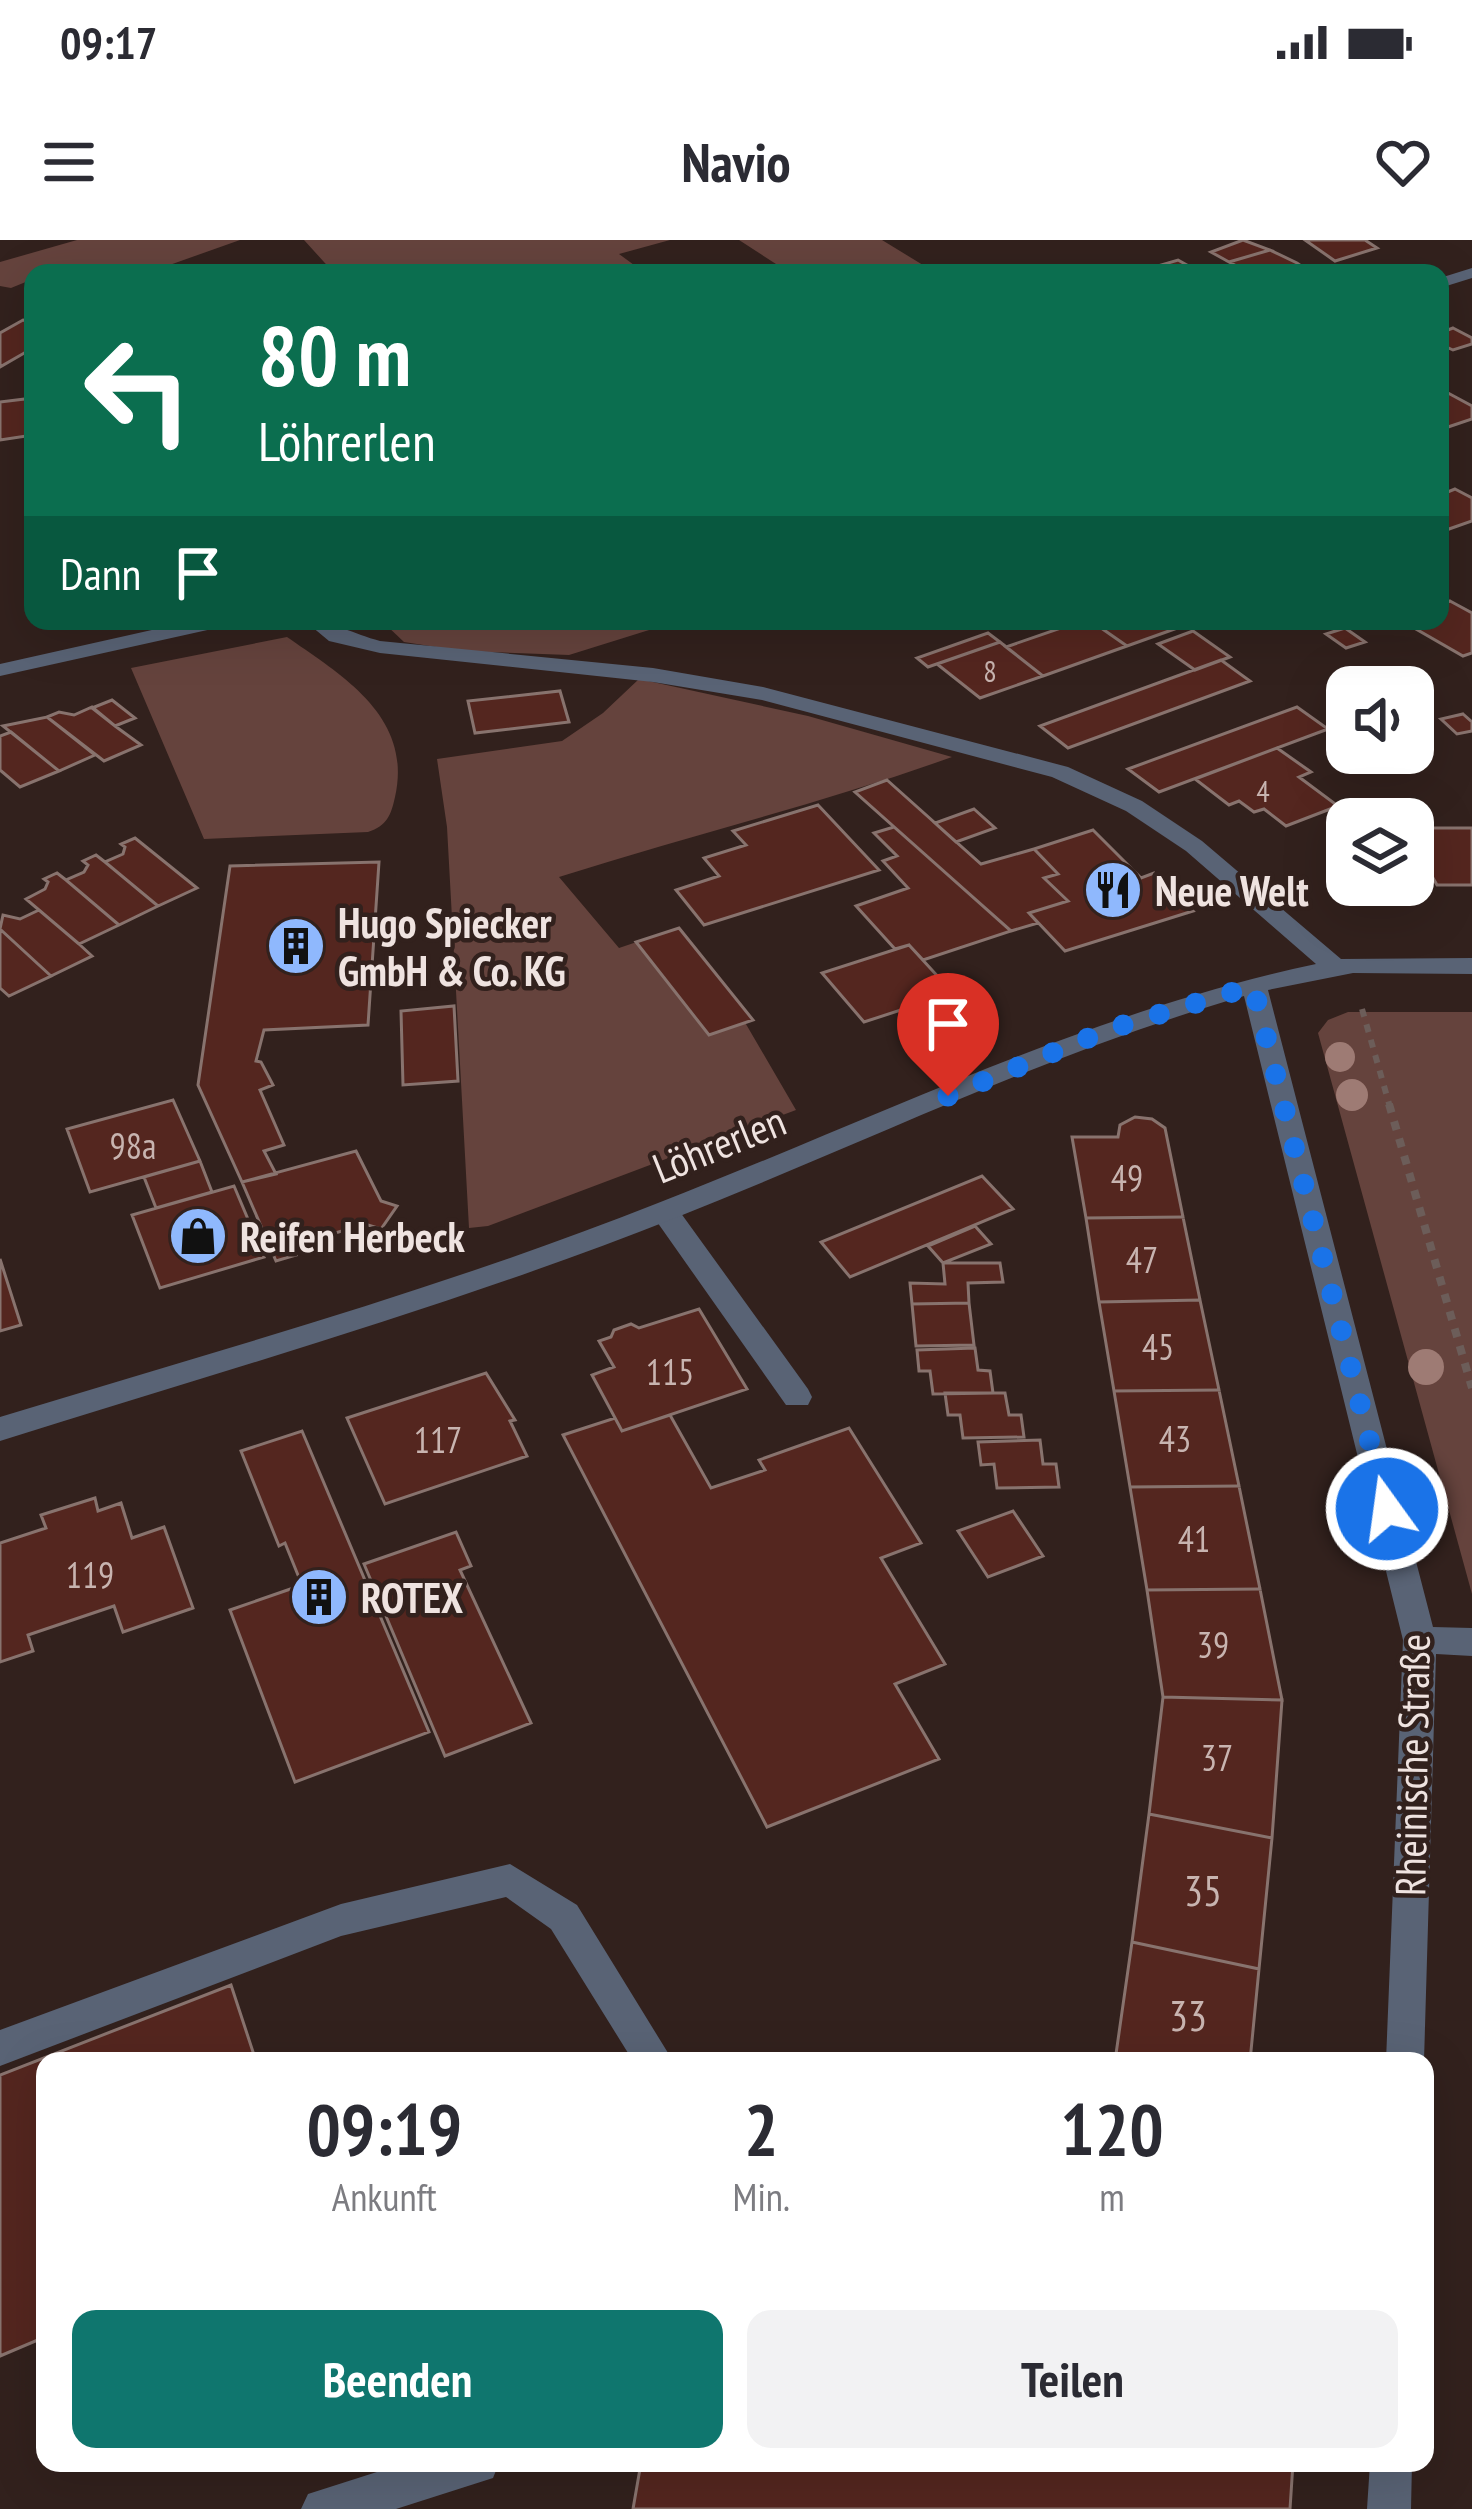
<!DOCTYPE html>
<html lang="de">
<head>
<meta charset="utf-8">
<style>
	:root { --surface:#fff; --page:#f2f2f3; --text:#2b2b33; --muted:#7c7c81; --accent:#0f766e }
	body { margin:0; font-family:"PT Sans Narrow",sans-serif; background:var(--page); color:var(--text); height:100vh; display:flex; flex-direction:column; font-size:45px; white-space:nowrap }
	* { box-sizing:border-box; margin:0 }
	p { font-size:39px; color:var(--muted) }
	.icon { flex:none; width:66px; height:66px; fill:none; stroke:currentColor; stroke-width:2; stroke-linecap:round; stroke-linejoin:round }
	.map { position:relative; flex:1; overflow:hidden }
	.panel { position:absolute; left:36px; top:1812px; width:1398px; height:420px; display:flex; flex-direction:column; background:var(--surface); border-radius:24px; box-shadow:0 12px 48px #0002 }
	.panel>* { flex:none }
	.top-card { position:absolute; left:24px; top:24px; width:1425px; height:366px; border-radius:24px; box-shadow:0 12px 48px #0002; background:#0b6e4f; color:#fff; overflow:hidden }
	.tools { position:absolute; left:1326px; top:426px; display:grid; gap:24px }
	.tools a { display:grid; place-items:center; width:108px; height:108px; border-radius:24px; background:var(--surface); box-shadow:0 12px 48px #0002; font-size:60px }
	.pin { position:absolute; display:grid; place-items:center; width:102px; height:102px; color:#fff; margin:-123px -51px; border-radius:50% 50% 50% 0; rotate:-45deg; box-shadow:0 0 12px #0007 }
	.pin .icon { rotate:45deg }
	.me { position:absolute; width:132px; margin:-66px; rotate:346deg; stroke-linejoin:round; filter:drop-shadow(0 0 9px #0008) }
	.turn { display:flex; align-items:center; gap:42px; height:252px; padding:0 36px; font-size:54px }
	.turn .icon { width:156px; height:156px; stroke-width:2.5 }
	.turn b { display:block; font-size:84px; line-height:102px }
	.then { display:flex; align-items:center; height:114px; padding:0 36px; background:#0003; gap:24px; font-size:45px }
	.eta { display:flex; justify-content:space-evenly; align-items:center; height:204px; text-align:center }
	.eta b { font-size:72px; font-weight:800; line-height:84px }
	.primary-button { display:flex; gap:24px; margin-top:auto; padding:24px 36px }
	.primary-button a { flex:1; height:138px; border-radius:24px; background:var(--accent); color:#fff; font-size:48px; font-weight:800; line-height:138px; text-align:center }
	.primary-button a+a { background:var(--page); color:var(--text) }
	.status { display:flex; justify-content:space-between; align-items:center; height:84px; padding:0 60px; background:var(--surface); direction:ltr }
	.status svg { height:33px; fill:currentColor }
	header { display:flex; justify-content:space-between; align-items:center; height:156px; padding:0 36px; background:var(--surface); font-size:54px; font-weight:800 }
	.map>svg:first-child { display:block }
	.green { fill:#65433d }
	.building { fill:#54261f; stroke:#88736e; stroke-width:3 }
	.lines { fill:none; stroke-linecap:round; stroke-linejoin:round }
	.path-far1 { stroke:#6c5d59; stroke-width:6; stroke-dasharray:8 8; stroke-linecap:butt }
	.path { stroke:#6c5d59; stroke-width:8; stroke-dasharray:9 9; stroke-linecap:butt }
	.service { fill:#596375; fill-rule:evenodd }
	.minor { fill:#596375; fill-rule:evenodd }
	.tree { fill:#9e7b74 }
	.route { stroke:#1a73e8; stroke-width:21; stroke-dasharray:0 37.8 }
	.labels { text-anchor:middle; dominant-baseline:central; stroke-width:9; stroke-linejoin:round; paint-order:stroke }
	.far-number-label { font-size:30px; fill:#c8b4b0 }
	.number-label { font-size:36px; fill:#c8b4b0 }
	.poi-label { font-size:42px; font-weight:bold; fill:#efe3e0; stroke:#32211d; text-anchor:start }
	.street-label { font-size:42px; fill:#efe3e0; stroke:#32211d }
	.near-number-label { font-size:42px; fill:#c8b4b0 }
</style>
</head>
<body>
<div class="status"><b>09:17</b><svg viewBox="0 0 49 12"><path d="M0 12V9h3v3zM5 12V6h3v6zM10 12V3h3v9zM15 12V0h3v12zM26 1h20v11H26zM47 4h2v5h-2z"/></svg></div>
<header><svg class="icon" aria-label="menu" viewBox="0 0 24 24"><path d="M4 6h16M4 12h16M4 18h16"/></svg>Navio<svg class="icon" aria-label="heart" viewBox="0 0 24 24"><path d="M12 20l-8-8c-3-5 5-10 8-4 3-6 11-1 8 4z"/></svg></header>
<div class="map">
<svg width="1472" height="2269" viewBox="0 0 1472 2269">
	<rect width="100%" height="100%" fill="#32211d"/>
	<path class="green" d="M 77,0 L 240,0 L 147,33 L 33,33 L 33,39 L 11,48 L 0,46 L 0,22 Z
		M 304,0 L 670,0 L 619,14 L 645,33 L 334,33 Z
		M 739,0 L 882,0 L 936,33 L 790,33 Z
		M 396,381 L 678,381 L 569,415 L 462,411 L 404,402 L 385,384 Z
		M 287,397 C 343,436 413,477 395,557 C 391,575 387,586 368,592 L 204,599 L 131,428 Z
		M 639,439 L 808,476 L 952,517 C 821,564 690,595 559,637 L 619,708 L 672,690 L 743,779 L 796,870 L 488,986 L 469,988 L 447,587 L 437,519 L 562,501 L 603,473 Z
		M 1348,772 L 1472,772 L 1472,1354 L 1318,793 L 1328,780 Z"/>
	<path class="building" d="M 1243,0 L 1270,10 L 1229,22 L 1211,12 Z
		M 1305,0 L 1365,0 L 1377,8 L 1335,21 Z
		M 1270,10 L 1297,23 L 1310,32 L 1250,33 L 1229,22 Z
		M 1178,20 L 1201,33 L 1134,33 Z
		M 23,80 L 33,83 L 33,108 L 0,127 L 0,93 Z
		M 1453,88 L 1472,98 L 1472,104 L 1453,110 L 1440,104 L 1440,93 Z
		M 1448,153 L 1472,166 L 1472,179 L 1448,187 L 1440,182 L 1440,155 Z
		M 33,158 L 33,195 L 0,200 L 0,162 Z
		M 1455,249 L 1472,258 L 1472,281 L 1449,289 L 1440,284 L 1440,255 Z
		M 1450,361 L 1472,373 L 1472,413 L 1463,416 L 1402,381 L 1440,381 L 1440,365 Z
		M 1081,381 L 1091,381 L 1127,406 L 1043,436 L 1006,407 Z
		M 1091,381 L 1176,381 L 1183,386 L 1127,406 Z
		M 1345,388 L 1365,402 L 1346,408 L 1326,394 Z
		M 1193,391 L 1230,417 L 1195,430 L 1158,404 Z
		M 988,393 L 1000,402 L 928,427 L 917,418 Z
		M 1000,402 L 1043,436 L 980,458 L 937,424 Z
		M 1221,420 L 1250,441 L 1068,508 L 1040,486 Z
		M 560,451 L 569,482 L 475,493 L 468,461 Z
		M 112,460 L 135,478 L 115,486 L 92,468 Z
		M 92,467 L 115,486 L 141,505 L 104,521 L 47,477 L 59,472 L 74,475 Z
		M 1297,467 L 1328,489 L 1159,552 L 1128,529 Z
		M 1463,474 L 1472,482 L 1472,491 L 1457,494 L 1441,479 Z
		M 47,477 L 95,515 L 59,531 L 3,486 Z
		M 11,492 L 59,531 L 20,547 L 0,530 L 0,496 Z
		M 1277,508 L 1311,532 L 1299,537 L 1338,566 L 1286,586 L 1264,569 L 1254,572 L 1239,561 L 1229,565 L 1195,539 Z
		M 887,540 L 981,624 L 1034,609 L 1058,634 L 1044,638 L 1068,661 L 1029,673 L 1038,683 L 1011,691 L 855,552 Z
		M 818,565 L 879,630 L 704,685 L 676,650 L 719,636 L 704,618 L 746,605 L 733,591 Z
		M 974,569 L 995,588 L 956,602 L 935,583 Z
		M 894,587 L 1011,691 L 923,720 L 909,705 L 895,709 L 856,666 L 908,648 L 883,621 L 897,616 L 874,593 Z
		M 1417,588 L 1472,588 L 1472,645 L 1437,645 L 1425,624 Z
		M 1093,590 L 1141,638 L 1154,633 L 1193,671 L 1065,711 L 1029,673 L 1068,661 L 1044,638 L 1058,634 L 1034,609 Z
		M 135,598 L 197,648 L 158,666 L 105,622 L 123,614 L 125,607 L 121,604 Z
		M 96,615 L 105,622 L 158,666 L 119,685 L 66,640 L 84,632 L 88,625 L 83,621 Z
		M 379,622 L 368,785 L 264,790 L 256,821 L 261,822 L 273,845 L 260,850 L 284,905 L 264,911 L 276,934 L 242,942 L 198,845 L 230,626 Z
		M 57,633 L 66,640 L 119,685 L 79,704 L 26,659 L 45,649 L 48,642 L 44,639 Z
		M 39,670 L 79,704 L 92,716 L 51,736 L 0,689 L 3,675 L 20,679 Z
		M 679,688 L 753,780 L 709,795 L 636,702 Z
		M 0,689 L 51,736 L 9,756 L 0,748 Z
		M 909,705 L 953,753 L 864,782 L 822,733 Z
		M 454,766 L 458,841 L 403,845 L 401,771 Z
		M 173,860 L 200,921 L 90,952 L 67,889 Z
		M 1135,877 L 1152,879 L 1165,888 L 1183,977 L 1086,978 L 1072,897 L 1118,897 L 1120,885 Z
		M 356,911 L 381,961 L 397,966 L 381,989 L 365,984 L 292,1006 L 296,1015 L 276,1021 L 242,942 Z
		M 200,921 L 212,952 L 156,968 L 144,937 Z
		M 982,936 L 1013,969 L 850,1037 L 821,1002 Z
		M 234,946 L 264,1017 L 160,1048 L 132,975 Z
		M 1183,977 L 1200,1060 L 1099,1062 L 1086,978 Z
		M 975,986 L 991,1004 L 943,1023 L 928,1006 Z
		M 0,1019 L 21,1085 L 0,1091 Z
		M 943,1023 L 1000,1023 L 1003,1042 L 968,1043 L 969,1063 L 912,1064 L 910,1043 L 945,1044 Z
		M 1200,1060 L 1219,1150 L 1114,1151 L 1099,1062 Z
		M 969,1063 L 974,1105 L 916,1106 L 912,1064 Z
		M 699,1069 L 747,1149 L 622,1191 L 592,1135 L 614,1127 L 599,1101 L 611,1097 L 614,1090 L 631,1084 L 639,1088 Z
		M 975,1108 L 978,1130 L 990,1131 L 993,1153 L 933,1154 L 930,1131 L 919,1131 L 917,1110 Z
		M 486,1133 L 515,1180 L 510,1181 L 527,1216 L 385,1264 L 347,1178 Z
		M 1219,1150 L 1239,1246 L 1130,1247 L 1114,1151 Z
		M 945,1153 L 1005,1153 L 1009,1175 L 1021,1175 L 1024,1197 L 963,1198 L 960,1175 L 948,1175 Z
		M 670,1175 L 711,1248 L 765,1230 L 759,1220 L 849,1188 L 921,1303 L 881,1318 L 945,1424 L 895,1444 L 939,1519 L 767,1587 L 563,1195 L 615,1178 L 622,1191 Z
		M 302,1191 L 429,1492 L 295,1542 L 230,1370 L 302,1345 L 285,1303 L 279,1306 L 241,1211 Z
		M 1040,1200 L 1043,1224 L 1056,1224 L 1059,1247 L 997,1248 L 994,1224 L 981,1225 L 978,1202 Z
		M 1239,1246 L 1260,1349 L 1147,1350 L 1130,1247 Z
		M 95,1258 L 98,1271 L 121,1263 L 132,1298 L 164,1287 L 193,1368 L 123,1392 L 114,1366 L 28,1395 L 33,1411 L 0,1422 L 0,1303 L 46,1288 L 41,1275 Z
		M 1013,1271 L 1043,1316 L 988,1337 L 958,1291 Z
		M 456,1292 L 471,1326 L 460,1330 L 531,1483 L 445,1516 L 364,1324 Z
		M 1260,1349 L 1282,1460 L 1163,1457 L 1147,1350 Z
		M 1163,1457 L 1282,1460 L 1272,1598 L 1149,1574 Z
		M 1149,1574 L 1272,1598 L 1259,1729 L 1132,1702 Z
		M 1132,1702 L 1259,1729 L 1250,1821 L 1115,1821 Z
		M 231,1745 L 256,1821 L 45,1821 L 45,2097 L 0,2116 L 0,1835 Z
		M 641,2223 L 1293,2223 L 1290,2269 L 633,2269 Z"/>
	<g class="lines">
		<path class="path-far1" d="M 1362,769 L 1390,867"/>
		<path class="path" d="M 1389,864 L 1472,1148"/>
		<path class="service" d="M 665,962 L 675,965 L 808,1149 L 812,1157 L 808,1165 L 786,1165 L 655,979 L 651,972 Z
			M 510,1624 L 577,1665 L 673,1821 L 633,1821 L 551,1689 L 506,1657 L 341,1696 L 0,1826 L 0,1790 L 341,1664 Z
			M 405,2223 L 499,2223 L 493,2238 L 396,2269 L 301,2269 L 308,2254 Z"/>
		<path class="minor" d="M 1472,28 L 1472,38 L 1440,48 L 1440,38 Z
			M 192,381 L 232,381 L 221,387 L 0,436 L 0,424 Z
			M 305,381 C 332,381 354,394 380,401 L 653,428 L 763,447 L 1068,527 L 1142,561 L 1202,601 L 1341,719 L 1472,718 L 1472,734 L 1353,733 L 1268,750 L 1433,1387 L 1472,1388 L 1472,1416 L 1436,1414 L 1424,1821 L 1386,1821 L 1403,1400 L 1244,756 C 1047,813 865,903 675,978 C 455,1065 226,1130 0,1201 L 0,1177 C 220,1110 444,1048 658,963 C 877,878 1086,773 1316,724 L 1186,611 L 1126,571 L 1052,537 L 762,460 L 653,442 L 380,413 L 329,401 Z
			M 1370,2223 L 1412,2223 L 1411,2269 L 1367,2269 Z"/>
	</g>
	<g class="tree">
		<circle cx="1340" cy="817" r="15"/>
		<circle cx="1352" cy="855" r="16"/>
		<circle cx="1426" cy="1127" r="18"/>
	</g>
	<g class="lines">
		<path class="route" d="M 948,856 L 1110,789 L 1253,746 L 1387,1269"/>
	</g>
	<defs>
		<symbol id="restaurant-disc" viewBox="-11 -11 22 22"><circle r="9.5" fill="#8fb8fd" stroke="#32211d"/><path d="M-5-6h1v4h1v-4h1v4h1v-4h1v5L-1.5 .5V6h-2V.5L-5-1ZM5-6V6H3V1.5H1.5Q1.5-4 5-6Z" fill="#111"/></symbol>
		<symbol id="building-disc" viewBox="-11 -11 22 22"><circle r="9.5" fill="#8fb8fd" stroke="#32211d"/><path d="M-4-6H4V6H1V3H-1V6H-4ZM-2.5-4.3h1.7v1.8h-1.7ZM.8-4.3h1.7v1.8H.8ZM-2.5-1h1.7V.8h-1.7ZM.8-1h1.7V.8H.8Z" fill="#111"/></symbol>
		<symbol id="shop-disc" viewBox="-11 -11 22 22"><circle r="9.5" fill="#8fb8fd" stroke="#32211d"/><path d="M-5-2.5h2.3a2.7 3.5 0 0 1 5.4 0H5L5.5 6h-11ZM-1.5-2.5h3a1.5 2.3 0 0 0-3 0Z" fill="#111"/></symbol>
	</defs>
	<g fill-rule="evenodd">
		<use href="#restaurant-disc" x="1080" y="617" width="66" height="66"/>
		<use href="#building-disc" x="263" y="673" width="66" height="66"/>
		<use href="#shop-disc" x="165" y="963" width="66" height="66"/>
		<use href="#building-disc" x="286" y="1324" width="66" height="66"/>
	</g>
	<g class="labels">
		<g class="far-number-label">
			<text x="990" y="430">8</text>
			<text x="1263" y="550">4</text>
		</g>
		<g class="number-label">
			<text x="133" y="905">98a</text>
			<text x="1127" y="937">49</text>
			<text x="1142" y="1019">47</text>
			<text x="1158" y="1106">45</text>
			<text x="670" y="1131">115</text>
			<text x="1175" y="1198">43</text>
			<text x="438" y="1199">117</text>
			<text x="1194" y="1298">41</text>
			<text x="90" y="1334">119</text>
			<text x="1213" y="1404">39</text>
			<text x="1217" y="1517">37</text>
		</g>
		<g class="poi-label">
			<text x="1155" y="650">Neue Welt</text>
			<text x="338" y="682">Hugo Spiecker<tspan x="338" dy="48">GmbH &amp; Co. KG</tspan></text>
			<text x="240" y="996">Reifen Herbeck</text>
			<text x="361" y="1357">ROTEX</text>
		</g>
		<g class="street-label">
			<text transform="translate(719 904) rotate(-22)">Löhrerlen</text>
			<text transform="translate(1412 1525) rotate(-89)">Rheinische Straße</text>
		</g>
		<g class="near-number-label">
			<text x="1203" y="1650">35</text>
			<text x="1188" y="1775">33</text>
		</g>
	</g>
</svg>
<div class="tools">
<a><svg class="icon" aria-label="sound" viewBox="0 0 24 24"><path d="M4 9h4l5-4v14l-5-4H4zM17 9q2 3 0 6"/></svg></a>
<a><svg class="icon" aria-label="layers" viewBox="0 0 24 24"><path d="M12 4l9 5-9 5-9-5zM3 14l9 5 9-5"/></svg></a>
</div>
<div class="pin" style="left:948px;top:856px;background:#d93025"><svg class="icon" aria-label="arrive" viewBox="0 0 24 24"><path d="M6 21V4h12l-3 4 3 4H6"/></svg></div>
<svg class="me" style="left:1387px;top:1269px" viewBox="-20 -20 40 40"><circle r="17" fill="#1a73e8" stroke="#fff" stroke-width="3"/><path d="M0-11L8 9 0 5-8 9z" fill="#fff"/></svg>
<div class="top-card">
<div class="turn"><svg class="icon" aria-label="left" viewBox="0 0 24 24"><path d="M17 20v-9H6M10 6l-5 5 5 5"/></svg><div><b>80 m</b>Löhrerlen</div></div>
<div class="then">Dann<svg class="icon" aria-label="arrive" viewBox="0 0 24 24"><path d="M6 21V4h12l-3 4 3 4H6"/></svg></div>
</div>
<section class="panel">
<div class="eta">
<div><b>09:19</b><p>Ankunft</p></div>
<div><b>2</b><p>Min.</p></div>
<div><b>120</b><p>m</p></div>
</div>
<div class="primary-button"><a>Beenden</a><a>Teilen</a></div>
</section>
</div>
</body>
</html>
